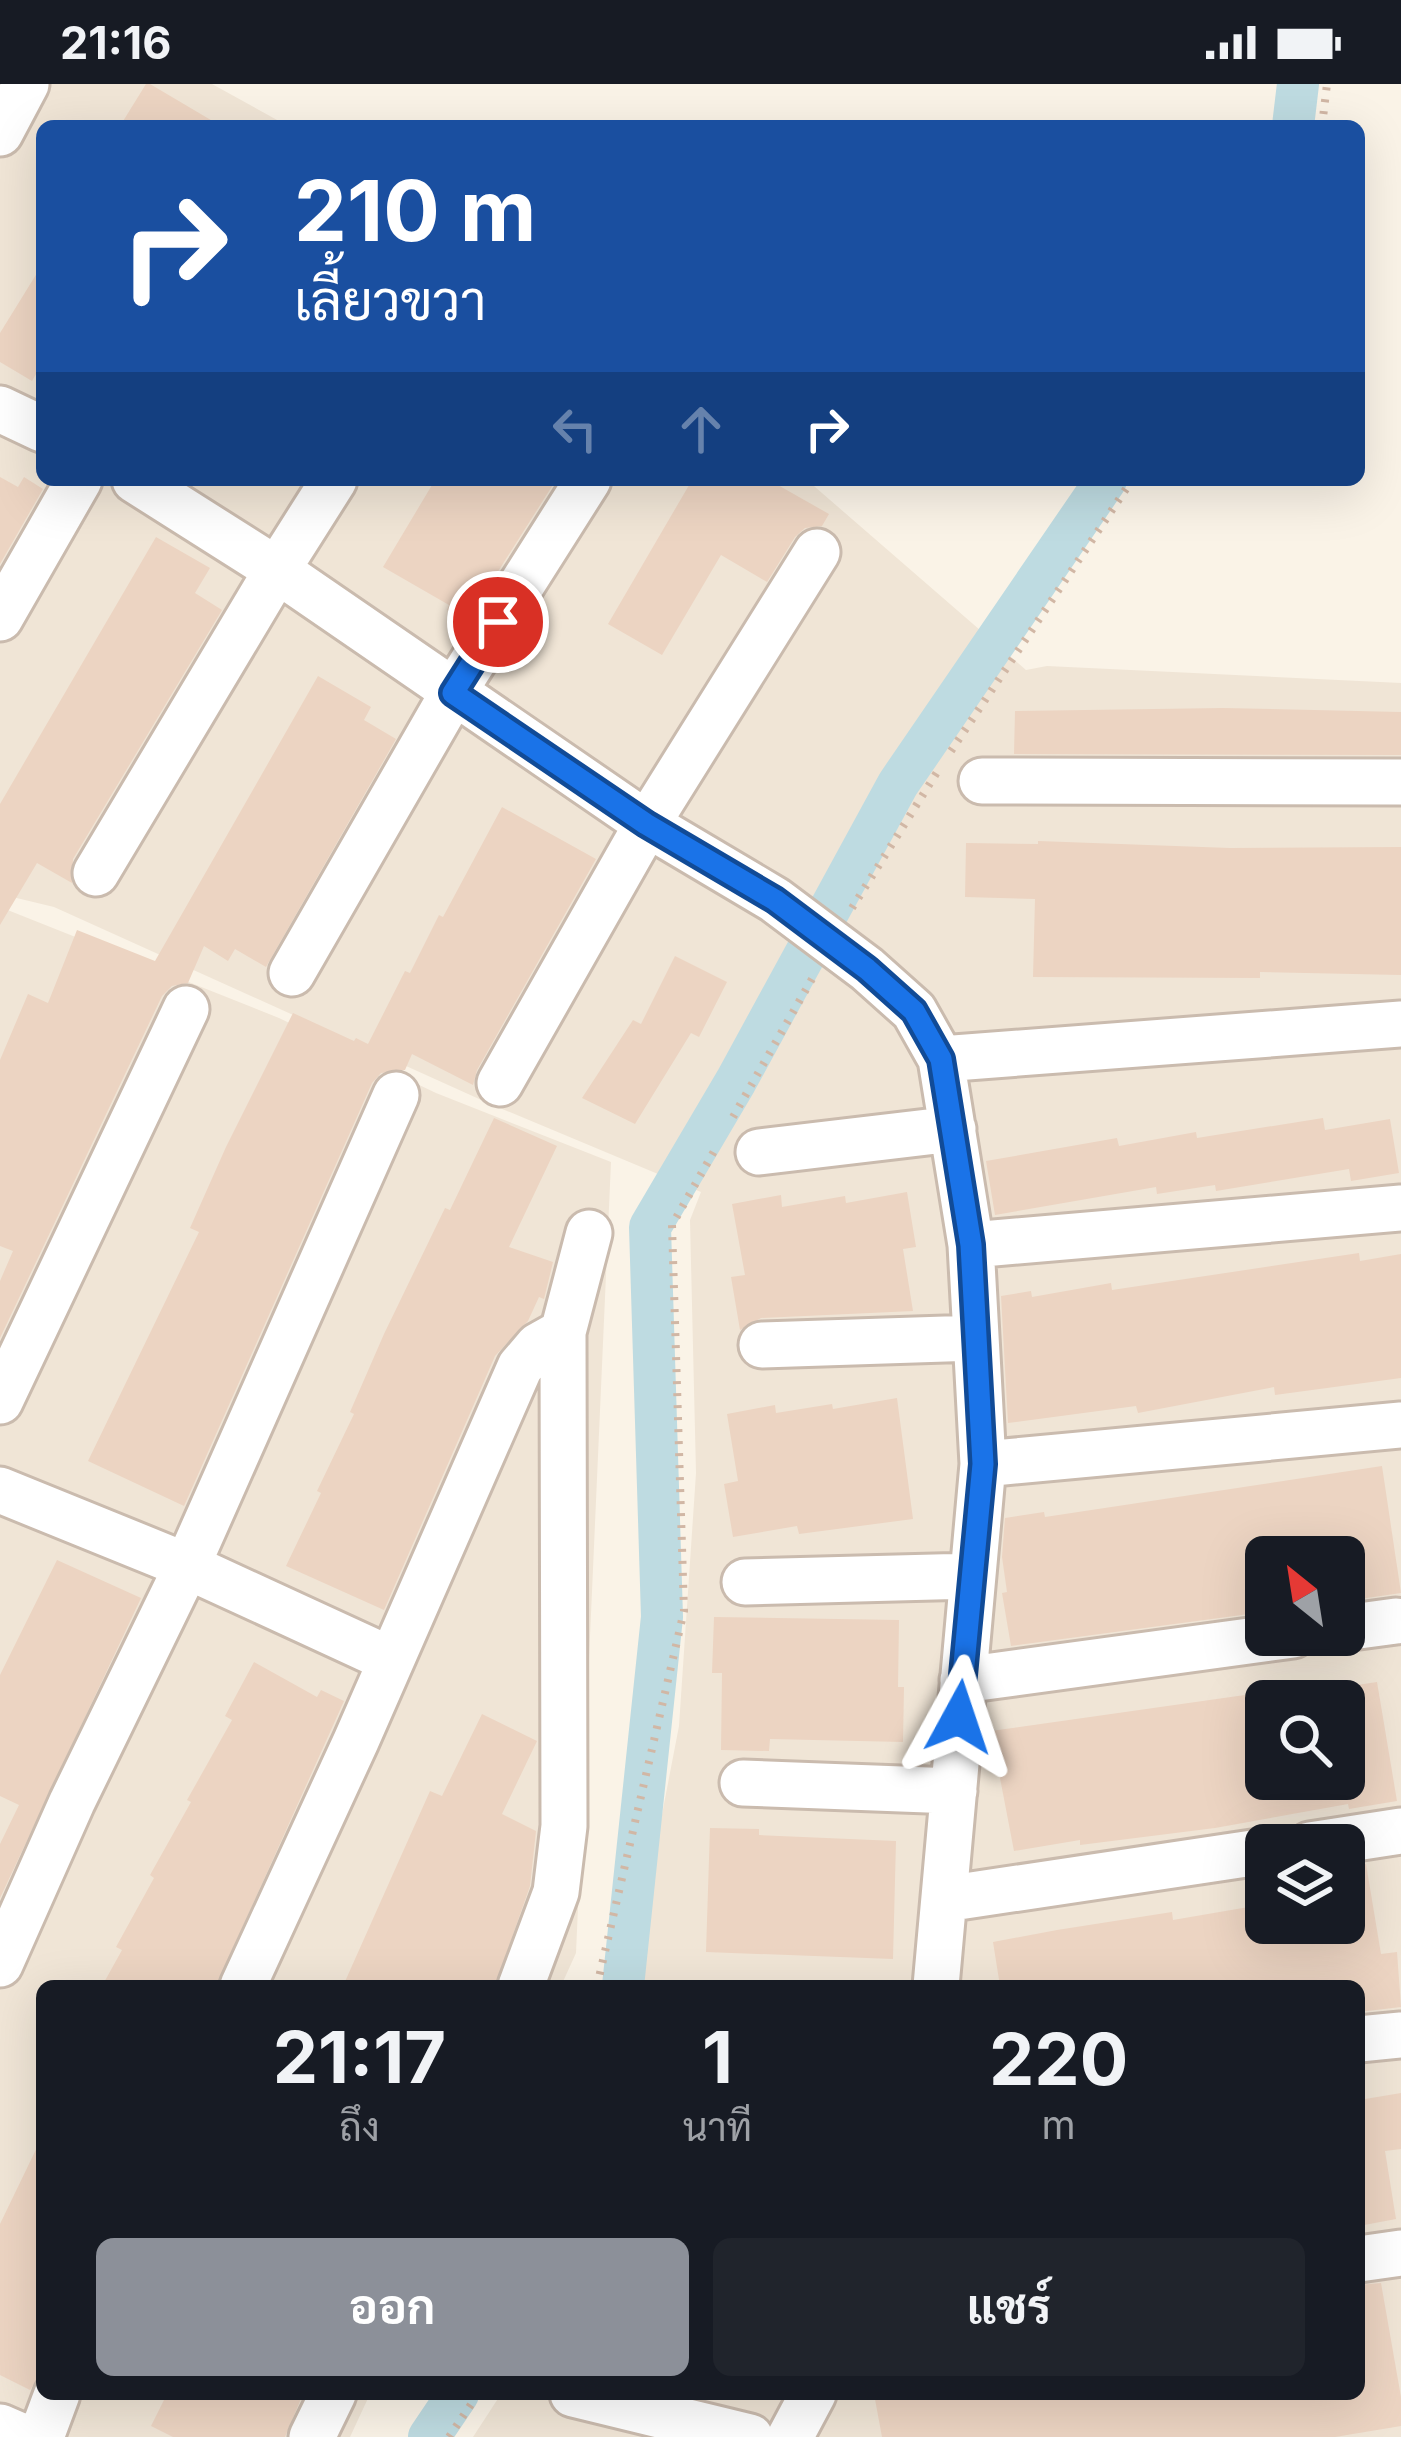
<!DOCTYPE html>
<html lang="th">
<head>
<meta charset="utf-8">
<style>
	:root { --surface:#171b24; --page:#20242c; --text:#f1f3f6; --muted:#9ea1a6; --accent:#8c9099 }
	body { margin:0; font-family:Inter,Sarabun,sans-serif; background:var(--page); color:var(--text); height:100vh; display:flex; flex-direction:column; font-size:45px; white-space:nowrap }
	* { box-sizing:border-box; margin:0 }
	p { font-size:39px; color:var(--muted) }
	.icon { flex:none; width:66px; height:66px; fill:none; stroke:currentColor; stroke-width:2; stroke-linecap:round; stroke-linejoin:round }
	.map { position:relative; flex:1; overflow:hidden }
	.panel { position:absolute; left:36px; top:1896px; width:1329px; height:420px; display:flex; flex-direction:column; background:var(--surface); border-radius:18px; box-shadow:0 12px 48px #0002 }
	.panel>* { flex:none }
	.hud { position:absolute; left:36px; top:36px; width:1329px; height:366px; border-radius:18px; box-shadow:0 12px 48px #0002; background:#1a4fa0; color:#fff; overflow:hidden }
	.needle { width:78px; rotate:330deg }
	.buttons { position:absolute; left:1245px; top:1452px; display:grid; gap:24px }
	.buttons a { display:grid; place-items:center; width:120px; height:120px; border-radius:18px; background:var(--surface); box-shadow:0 12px 48px #0002; font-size:60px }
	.pin { position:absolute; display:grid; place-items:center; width:102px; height:102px; color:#fff; margin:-51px; border:6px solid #fff; border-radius:50%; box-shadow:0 3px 12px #0007 }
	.me { position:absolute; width:132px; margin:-66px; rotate:5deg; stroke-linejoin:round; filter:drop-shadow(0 0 9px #0008) }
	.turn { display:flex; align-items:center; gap:42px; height:252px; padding:0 60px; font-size:54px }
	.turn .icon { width:156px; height:156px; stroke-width:2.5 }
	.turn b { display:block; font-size:84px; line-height:102px }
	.lanes { display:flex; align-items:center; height:114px; padding:0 60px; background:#0003; justify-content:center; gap:60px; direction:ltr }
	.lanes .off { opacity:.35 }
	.eta { display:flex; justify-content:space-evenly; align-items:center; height:204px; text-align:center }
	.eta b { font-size:72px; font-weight:700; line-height:84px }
	.cta { display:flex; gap:24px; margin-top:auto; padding:24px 60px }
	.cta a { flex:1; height:138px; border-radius:18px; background:var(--accent); color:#fff; font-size:48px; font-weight:700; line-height:138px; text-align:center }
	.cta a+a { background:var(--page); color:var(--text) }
	.status { display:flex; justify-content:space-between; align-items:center; height:84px; padding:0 60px; background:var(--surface); direction:ltr }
	.status svg { height:33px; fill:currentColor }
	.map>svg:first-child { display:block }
	.residential { fill:#f0e5d6; fill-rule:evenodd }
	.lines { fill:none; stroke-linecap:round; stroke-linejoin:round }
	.canal { stroke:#bedbe1; stroke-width:42 }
	.building { fill:#ecd4c2 }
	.minor-casing { stroke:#cabbae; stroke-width:51 }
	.path { stroke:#d1b7a5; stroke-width:8; stroke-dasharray:3 9; stroke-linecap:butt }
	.minor { stroke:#fff; stroke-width:45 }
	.route-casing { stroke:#114b97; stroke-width:30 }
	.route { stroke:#1a73e8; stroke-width:21 }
</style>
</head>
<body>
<div class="status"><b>21:16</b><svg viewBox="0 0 49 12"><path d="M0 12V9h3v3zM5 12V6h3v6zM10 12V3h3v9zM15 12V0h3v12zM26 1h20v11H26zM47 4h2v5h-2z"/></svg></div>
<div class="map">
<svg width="1401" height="2353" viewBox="0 0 1401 2353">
	<rect width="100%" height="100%" fill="#faf3e7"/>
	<path class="residential" d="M 0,0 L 212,0 L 288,42 L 42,42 L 42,396 L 807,396 L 1026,586 L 1047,582 L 1401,599 L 1401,2353 L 473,2353 L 501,2310 L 1359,2310 L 1359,1902 L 629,1902 L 679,1642 L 696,1389 L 690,1136 L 701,1108 L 488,1019 L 54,823 L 0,810 ZM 1266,1473 L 1344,1473 L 1344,1551 L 1266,1551 ZM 1266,1617 L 1344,1617 L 1344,1695 L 1266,1695 ZM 1266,1761 L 1344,1761 L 1344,1839 L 1266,1839 Z
		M 0,823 L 279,934 L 436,1009 L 611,1078 L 576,1869 L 561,1902 L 42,1902 L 42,2310 L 370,2310 L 350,2353 L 0,2353 Z"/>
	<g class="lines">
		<path class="canal" d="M 1293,42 L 1298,0
			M 623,1902 L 662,1533 L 650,1143 L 736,997 L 898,700 L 1106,396
			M 429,2353 L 458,2310"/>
	</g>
	<path class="building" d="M 146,0 L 150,0 L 221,42 L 120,42 Z
		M 42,181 L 42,280 L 32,297 L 0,278 L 0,249 Z
		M 0,393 L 18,403 L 24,393 L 43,405 L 0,480 Z
		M 435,396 L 556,396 L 466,538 L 447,526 L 449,521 L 383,483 Z
		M 692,396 L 769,396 L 829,430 L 822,442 L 805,444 L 795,453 L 767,498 L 721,471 L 662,571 L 608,540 Z
		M 156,453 L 210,484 L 195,509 L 222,526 L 73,775 L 72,799 L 37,779 L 0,841 L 0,720 Z
		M 318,592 L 371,623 L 364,636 L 396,655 L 266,883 L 235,865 L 228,877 L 204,862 L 188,899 L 172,902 L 162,912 L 0,1254 L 0,1197 L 13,1167 L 0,1162 L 0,976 L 28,910 L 48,919 L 77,846 L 155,877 Z
		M 1223,624 L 1401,628 L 1401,671 L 1014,670 L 1015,627 Z
		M 502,723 L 596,775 L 477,986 L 473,1001 L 412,970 L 405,986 L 381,989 L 372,999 L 184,1422 L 88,1377 L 199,1148 L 190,1144 L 226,1063 L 293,929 L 354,957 L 356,954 L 368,960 L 405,887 L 410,889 L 439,831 L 443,833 Z
		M 1038,757 L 1230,764 L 1401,763 L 1401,891 L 1260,888 L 1260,894 L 1033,893 L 1035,815 L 965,813 L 966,759 L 1038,760 Z
		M 675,872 L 727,898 L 699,953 L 691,949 L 635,1040 L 582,1014 L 633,936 L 641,940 Z
		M 494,1034 L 557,1062 L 509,1163 L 553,1178 L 544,1215 L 539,1213 L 528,1237 L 495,1272 L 384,1526 L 286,1482 L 321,1409 L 317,1407 L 354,1330 L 350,1328 L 384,1250 L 445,1124 L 450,1126 Z
		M 1323,1034 L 1325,1046 L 1390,1035 L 1399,1089 L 1351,1097 L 1349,1085 L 1216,1107 L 1215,1101 L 1157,1110 L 1156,1103 L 995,1131 L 986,1077 L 1117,1054 L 1119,1062 L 1196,1048 L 1197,1054 Z
		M 907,1108 L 916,1163 L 903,1165 L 913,1227 L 761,1234 L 740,1246 L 731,1193 L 745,1191 L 732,1120 L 781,1111 L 782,1123 L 845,1112 L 846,1119 Z
		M 1359,1169 L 1360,1177 L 1401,1170 L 1401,1294 L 1275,1311 L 1274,1303 L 1138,1329 L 1136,1322 L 1008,1339 L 1001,1212 L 1031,1207 L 1032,1213 L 1111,1199 L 1112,1206 Z
		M 897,1314 L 913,1435 L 799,1450 L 797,1442 L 733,1453 L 724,1400 L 738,1397 L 727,1330 L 775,1321 L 776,1329 L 832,1320 L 833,1325 Z
		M 1382,1382 L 1401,1509 L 1353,1516 L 1345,1473 L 1255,1473 L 1264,1528 L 1011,1562 L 1002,1509 L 1007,1508 L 1002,1473 L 1005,1434 L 1044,1428 L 1045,1433 Z
		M 57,1476 L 141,1514 L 0,1814 L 0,1760 L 19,1721 L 0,1712 L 0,1591 Z
		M 714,1533 L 899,1536 L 898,1603 L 904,1603 L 903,1658 L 770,1655 L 769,1667 L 721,1666 L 722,1589 L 712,1589 Z
		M 254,1578 L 317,1613 L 321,1606 L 344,1617 L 216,1902 L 102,1902 L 122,1866 L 116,1863 L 154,1794 L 150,1791 L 191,1718 L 187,1716 L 232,1636 L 225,1632 Z
		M 1377,1598 L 1397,1717 L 1349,1725 L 1348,1720 L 1215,1744 L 1080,1761 L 1080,1756 L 1014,1767 L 991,1647 L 1266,1608 L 1266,1695 L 1344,1695 L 1344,1603 Z
		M 482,1630 L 537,1657 L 502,1730 L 536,1747 L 530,1802 L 495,1902 L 343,1902 L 430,1707 L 442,1712 Z
		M 710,1744 L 759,1745 L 759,1751 L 896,1757 L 893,1875 L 706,1868 Z
		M 1366,1780 L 1381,1870 L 1397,1868 L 1401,1923 L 1359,1928 L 1359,1902 L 1000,1902 L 993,1858 L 1057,1846 L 1172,1828 L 1173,1836 L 1266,1820 L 1266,1839 L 1344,1839 L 1344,1783 Z
		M 1401,2009 L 1401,2065 L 1385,2067 L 1396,2135 L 1359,2142 L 1359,2016 Z
		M 42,2053 L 42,2288 L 30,2306 L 0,2291 L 0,2140 Z
		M 1381,2199 L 1401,2313 L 1401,2342 L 1335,2353 L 882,2353 L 874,2310 L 1359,2310 L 1359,2201 Z
		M 167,2310 L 303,2310 L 285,2353 L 173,2353 L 151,2342 Z"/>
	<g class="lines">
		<defs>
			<path id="minor" d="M 0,49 L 26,0
				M 0,325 L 42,345
				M 135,396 L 277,486 L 647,740 L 775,816 L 867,885 L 914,927 L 941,975 L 1401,940
				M 0,534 L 79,396
				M 982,697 L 1401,698
				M 96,789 L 277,486 L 334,396
				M 292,889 L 453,609 L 588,396
				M 500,999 L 647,740 L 817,468
				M 759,1068 L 953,1045
				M 971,1161 L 1401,1124
				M 762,1261 L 976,1254
				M 0,1317 L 186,925
				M 983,1380 L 1401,1341
				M 0,1406 L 187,1482 L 389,1575
				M 745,1498 L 973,1492
				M 1344,1544 L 1396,1537
				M 963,1596 L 1293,1551
				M 743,1699 L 954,1707
				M 1310,1761 L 1401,1747
				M 945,1815 L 1266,1767
				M 0,1880 L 72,1718 L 187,1482 L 396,1011
				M 243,1902 L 356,1657 L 520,1283 L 538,1262 L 563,1248
				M 521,1902 L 556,1808 L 564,1742 L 563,1248 L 589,1149
				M 936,1902 L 983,1380 L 971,1161 L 941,975
				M 1359,1955 L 1401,1951
				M 1359,2175 L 1401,2169
				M 573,2310 L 750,2353
				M 0,2343 L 23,2353
				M 41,2353 L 57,2310
				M 312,2353 L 333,2310
				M 790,2353 L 813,2310"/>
		</defs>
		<use href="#minor" class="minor-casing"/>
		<path class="path" d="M 1322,42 L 1327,0
			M 951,667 L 1132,396
			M 852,824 L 939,685
			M 733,1033 L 812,895
			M 597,1902 L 684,1527 L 672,1141 L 717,1062
			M 449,2353 L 478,2310"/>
		<use href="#minor" class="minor"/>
	</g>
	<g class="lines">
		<defs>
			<path id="route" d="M 498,538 L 453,609 L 646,740 L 775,816 L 867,885 L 914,927 L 941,975 L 971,1161 L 983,1380 L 959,1633"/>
		</defs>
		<use href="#route" class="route-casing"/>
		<use href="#route" class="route"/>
	</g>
</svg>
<div class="buttons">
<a><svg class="needle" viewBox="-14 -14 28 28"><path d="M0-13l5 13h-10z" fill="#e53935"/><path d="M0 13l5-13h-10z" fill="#9ea1a6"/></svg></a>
<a><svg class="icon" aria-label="search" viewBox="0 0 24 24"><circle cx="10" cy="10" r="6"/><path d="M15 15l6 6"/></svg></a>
<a><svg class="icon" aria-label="layers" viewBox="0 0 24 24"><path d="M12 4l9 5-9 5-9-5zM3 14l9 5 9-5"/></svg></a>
</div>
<div class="pin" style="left:498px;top:538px;background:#d93025"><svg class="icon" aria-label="arrive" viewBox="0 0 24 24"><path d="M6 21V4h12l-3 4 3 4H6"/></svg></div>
<svg class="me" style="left:959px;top:1633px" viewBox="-20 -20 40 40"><path d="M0-17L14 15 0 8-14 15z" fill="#1a73e8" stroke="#fff" stroke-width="4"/></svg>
<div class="hud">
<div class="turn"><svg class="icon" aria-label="right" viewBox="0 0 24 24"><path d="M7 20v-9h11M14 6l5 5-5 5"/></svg><div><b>210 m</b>เลี้ยวขวา</div></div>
<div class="lanes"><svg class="icon off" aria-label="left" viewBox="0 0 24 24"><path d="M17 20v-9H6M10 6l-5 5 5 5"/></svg><svg class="icon off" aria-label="ahead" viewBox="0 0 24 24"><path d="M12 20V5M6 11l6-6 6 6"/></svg><svg class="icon" aria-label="right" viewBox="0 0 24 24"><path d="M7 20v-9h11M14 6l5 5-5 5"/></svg></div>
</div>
<section class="panel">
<div class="eta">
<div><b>21:17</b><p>ถึง</p></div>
<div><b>1</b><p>นาที</p></div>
<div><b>220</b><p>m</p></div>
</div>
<div class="cta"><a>ออก</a><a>แชร์</a></div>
</section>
</div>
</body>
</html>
